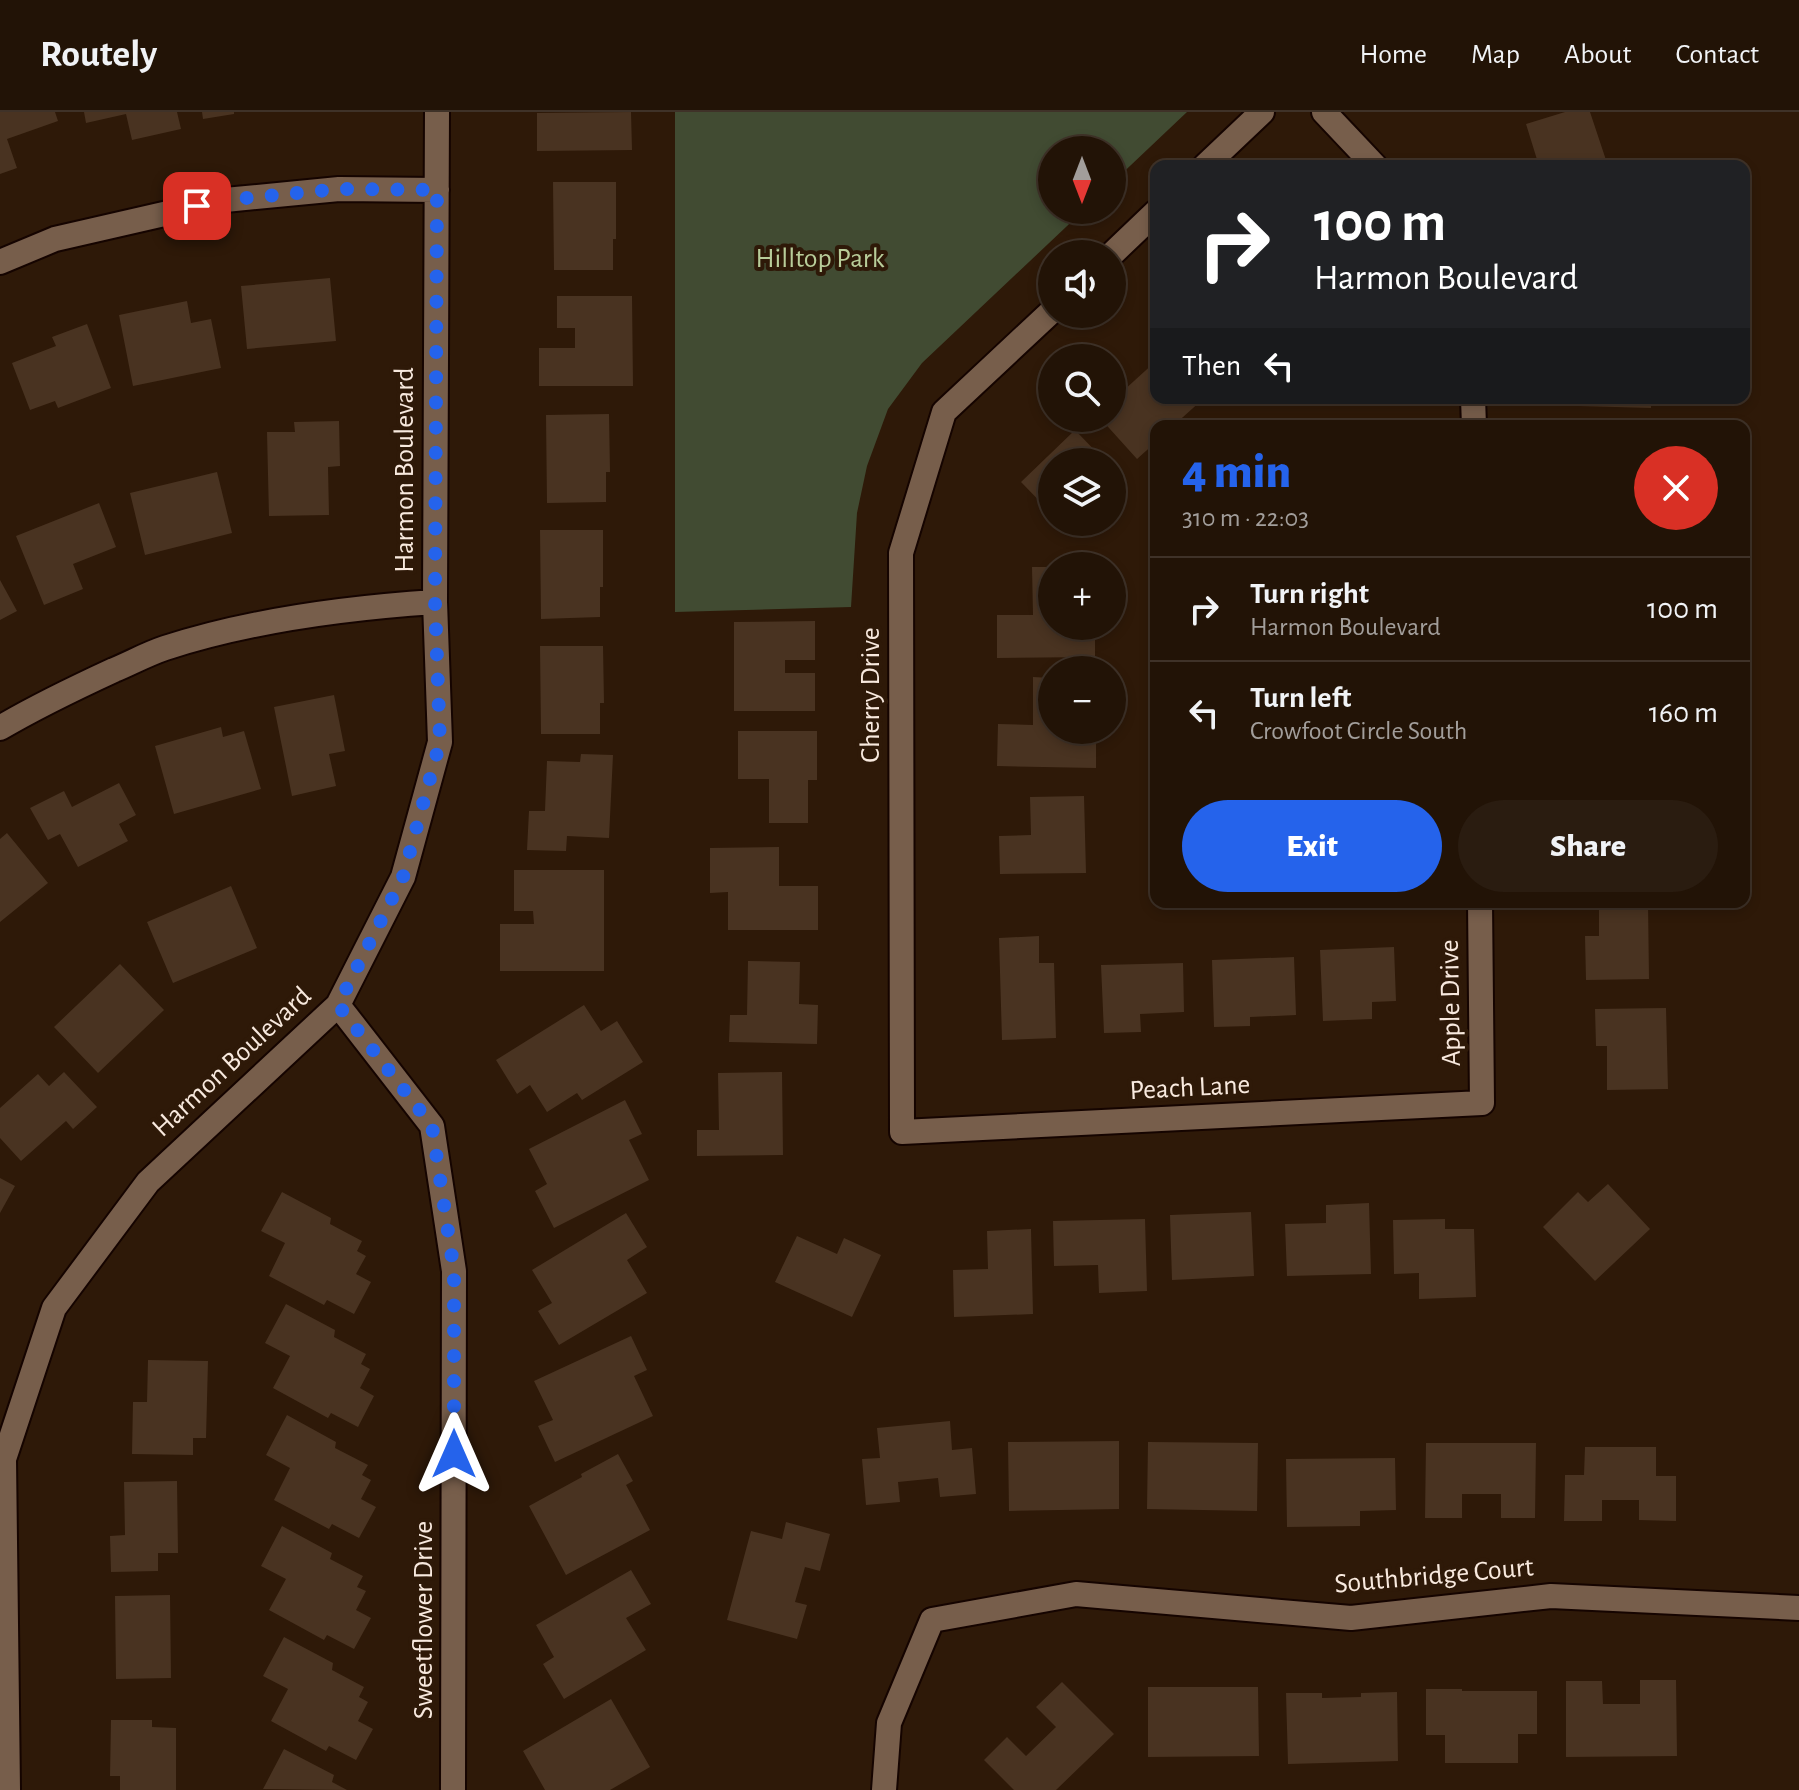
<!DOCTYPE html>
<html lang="en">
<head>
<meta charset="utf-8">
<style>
	:root { --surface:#221306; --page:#2a1c10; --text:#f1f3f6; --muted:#a29e9b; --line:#3f3228; --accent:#2563eb }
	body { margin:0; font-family:"Alegreya Sans",sans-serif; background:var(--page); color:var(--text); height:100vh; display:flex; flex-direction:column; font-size:30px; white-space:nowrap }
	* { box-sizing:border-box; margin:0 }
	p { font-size:26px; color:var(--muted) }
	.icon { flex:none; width:44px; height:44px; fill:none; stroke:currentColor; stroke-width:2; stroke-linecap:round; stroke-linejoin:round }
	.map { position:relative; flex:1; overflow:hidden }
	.sheet { position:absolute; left:1150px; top:308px; width:600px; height:488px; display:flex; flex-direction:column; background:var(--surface); border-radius:16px; box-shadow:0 4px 12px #0003,0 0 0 2px var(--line) }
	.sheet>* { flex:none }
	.top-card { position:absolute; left:1150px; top:48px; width:600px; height:244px; border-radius:16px; box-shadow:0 4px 12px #0003,0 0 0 2px var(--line); background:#202124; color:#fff; overflow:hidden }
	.needle { width:52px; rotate:180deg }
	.tools { position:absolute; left:1038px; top:24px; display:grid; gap:16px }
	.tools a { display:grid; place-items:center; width:88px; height:88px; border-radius:50%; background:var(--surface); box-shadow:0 4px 12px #0003,0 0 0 2px var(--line); font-size:40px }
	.pin { position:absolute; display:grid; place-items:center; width:68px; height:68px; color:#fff; margin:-34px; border-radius:16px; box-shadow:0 4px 12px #0006 }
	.me { position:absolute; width:88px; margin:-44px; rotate:0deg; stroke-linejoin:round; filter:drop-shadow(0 0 6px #0008) }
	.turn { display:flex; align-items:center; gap:28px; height:168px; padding:0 32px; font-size:36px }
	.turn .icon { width:104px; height:104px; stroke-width:2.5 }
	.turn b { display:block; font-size:56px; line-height:68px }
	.then { display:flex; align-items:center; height:76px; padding:0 32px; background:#0003; gap:16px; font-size:30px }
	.round { display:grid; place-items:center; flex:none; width:84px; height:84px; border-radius:42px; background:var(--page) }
	.head { display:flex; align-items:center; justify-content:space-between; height:136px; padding:0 32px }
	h1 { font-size:48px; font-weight:800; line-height:60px; color:var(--accent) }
	.action { display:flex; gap:16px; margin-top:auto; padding:16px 32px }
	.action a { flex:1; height:92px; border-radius:48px; background:var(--accent); color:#fff; font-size:32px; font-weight:800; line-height:92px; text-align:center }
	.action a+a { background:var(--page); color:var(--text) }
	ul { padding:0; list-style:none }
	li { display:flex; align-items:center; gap:24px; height:104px; padding:0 32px; border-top:2px solid var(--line) }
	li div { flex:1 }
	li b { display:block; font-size:30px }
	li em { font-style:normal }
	header { display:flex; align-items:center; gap:48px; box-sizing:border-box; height:112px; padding:0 40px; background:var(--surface); border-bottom:2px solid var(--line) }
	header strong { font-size:38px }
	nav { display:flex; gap:44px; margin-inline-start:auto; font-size:28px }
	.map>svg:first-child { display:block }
	.green { fill:#414b32 }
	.building { fill:#493321 }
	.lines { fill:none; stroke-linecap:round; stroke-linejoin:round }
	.street-casing { stroke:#150400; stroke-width:28 }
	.street { stroke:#775e4b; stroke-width:24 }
	.route { stroke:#2563eb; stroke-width:14; stroke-dasharray:0 25.2 }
	.labels { text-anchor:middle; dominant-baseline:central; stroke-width:8; stroke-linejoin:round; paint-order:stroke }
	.park-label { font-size:28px; fill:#b8cd9a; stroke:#2e1908 }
	.street-label { font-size:28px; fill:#f8e9de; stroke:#2e1908 }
</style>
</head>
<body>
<header>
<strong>Routely</strong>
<nav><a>Home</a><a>Map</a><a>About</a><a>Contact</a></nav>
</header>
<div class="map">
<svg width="1799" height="1678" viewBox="0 0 1799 1678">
	<rect width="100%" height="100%" fill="#2e1908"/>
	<path class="green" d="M 675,0 L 1187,0 L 1112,71 L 1112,38 L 1052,38 L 1052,98 L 1084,98 L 922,251 L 888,297 L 867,354 L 857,401 L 851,495 L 675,500 Z"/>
	<path class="building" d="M 0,0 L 55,0 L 58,9 L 7,27 L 17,56 L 0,62 Z
		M 84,0 L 177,0 L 181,17 L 132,28 L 126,2 L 86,11 Z
		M 202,0 L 234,0 L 234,2 L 203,7 Z
		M 631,0 L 632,38 L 537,39 L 537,1 Z
		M 1565,0 L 1590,0 L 1608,54 L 1539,54 L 1526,12 Z
		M 553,70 L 616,70 L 616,127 L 613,127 L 613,158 L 554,158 Z
		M 330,166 L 336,229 L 247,237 L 241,174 Z
		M 557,184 L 632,184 L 633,274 L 539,274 L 539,236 L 575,236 L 575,216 L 557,216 Z
		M 187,189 L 191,211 L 211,207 L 221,256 L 133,274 L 119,203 Z
		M 87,212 L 111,276 L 58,296 L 55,289 L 30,298 L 12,251 L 56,234 L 52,225 Z
		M 1156,249 L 1156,286 L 1200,286 L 1202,288 L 1173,314 L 1156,314 L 1156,330 L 1137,347 L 1100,306 L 1112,306 L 1112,289 Z
		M 1578,286 L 1651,286 L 1651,296 L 1578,294 Z
		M 609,302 L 610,360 L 606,360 L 606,390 L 547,391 L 546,303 Z
		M 339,309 L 340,354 L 328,355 L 329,403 L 269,404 L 267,320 L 295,320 L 294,310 Z
		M 1075,318 L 1106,350 L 1052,350 L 1052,402 L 1021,370 Z
		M 1112,356 L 1123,367 L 1112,378 Z
		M 217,360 L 232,421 L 145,443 L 130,381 Z
		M 99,391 L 116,435 L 73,452 L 83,477 L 44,493 L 16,424 Z
		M 540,418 L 603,418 L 603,475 L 600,475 L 600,505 L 541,507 Z
		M 1032,455 L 1052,455 L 1052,514 L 1095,514 L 1095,545 L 997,546 L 997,503 L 1033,503 Z
		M 0,468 L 17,499 L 0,508 Z
		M 815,509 L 815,548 L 785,548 L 785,561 L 815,561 L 815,599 L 734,599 L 734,510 Z
		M 540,534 L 603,534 L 604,591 L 600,591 L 600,622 L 541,622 Z
		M 1033,565 L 1052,566 L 1052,618 L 1096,618 L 1096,656 L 997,654 L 998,612 L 1033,613 Z
		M 334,583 L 345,639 L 329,642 L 336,674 L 292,684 L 274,595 Z
		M 221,615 L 223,625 L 244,619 L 261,677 L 174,702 L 155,634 Z
		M 738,619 L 817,619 L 817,668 L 808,668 L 808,711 L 769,711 L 769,667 L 738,667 Z
		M 581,642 L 613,643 L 609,726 L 567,724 L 566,739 L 527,738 L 529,699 L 545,699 L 547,649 L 580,650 Z
		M 119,671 L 136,703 L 119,712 L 128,729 L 78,755 L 60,722 L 48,728 L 30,696 L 64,679 L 72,695 Z
		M 1084,684 L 1086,761 L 1000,762 L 999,724 L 1031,723 L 1030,685 Z
		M 7,721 L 48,771 L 0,810 L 0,727 Z
		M 779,735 L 779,774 L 818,774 L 818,818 L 728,818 L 728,780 L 710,781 L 710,736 Z
		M 514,758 L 604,758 L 604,859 L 500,859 L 500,812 L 534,812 L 533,799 L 514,799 Z
		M 231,774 L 257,836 L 173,871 L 147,810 Z
		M 1599,790 L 1648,790 L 1649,867 L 1586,868 L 1585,824 L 1599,824 Z
		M 1039,824 L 1039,851 L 1054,851 L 1056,926 L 1002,928 L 999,826 Z
		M 1394,835 L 1396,889 L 1372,890 L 1372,907 L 1323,909 L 1320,838 Z
		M 1294,845 L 1296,903 L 1250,905 L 1250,914 L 1214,915 L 1212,848 Z
		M 748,849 L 800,850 L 799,892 L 818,893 L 817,932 L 729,930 L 730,903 L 747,903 Z
		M 1183,851 L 1184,900 L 1140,902 L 1141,920 L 1104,921 L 1101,853 Z
		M 120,852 L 164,898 L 98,961 L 54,915 Z
		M 584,893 L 601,919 L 617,909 L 643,950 L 582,988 L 577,981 L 547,1000 L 530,973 L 517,982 L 496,948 Z
		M 1666,896 L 1668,977 L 1607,978 L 1607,934 L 1596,934 L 1595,897 Z
		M 64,960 L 97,995 L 73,1017 L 66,1009 L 21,1049 L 0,1026 L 0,996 L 38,962 L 49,974 Z
		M 782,960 L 783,1043 L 697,1044 L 697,1018 L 719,1018 L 718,961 Z
		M 625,988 L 642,1022 L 629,1028 L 649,1068 L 554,1116 L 535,1079 L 547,1072 L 529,1037 Z
		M 0,1066 L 15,1074 L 0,1101 Z
		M 1608,1072 L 1650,1117 L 1595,1169 L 1543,1115 L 1578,1080 L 1588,1090 Z
		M 282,1080 L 331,1106 L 330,1112 L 362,1129 L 357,1139 L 366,1144 L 356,1162 L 371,1170 L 354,1202 L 327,1188 L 324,1193 L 269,1164 L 285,1131 L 261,1119 Z
		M 1369,1091 L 1371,1162 L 1287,1164 L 1285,1112 L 1326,1111 L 1326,1093 Z
		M 1251,1100 L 1254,1164 L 1172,1168 L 1170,1103 Z
		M 626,1101 L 647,1135 L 627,1148 L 647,1181 L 559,1233 L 538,1199 L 552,1191 L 532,1158 Z
		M 1145,1107 L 1147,1179 L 1099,1181 L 1098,1153 L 1054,1154 L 1053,1109 Z
		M 1445,1107 L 1445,1117 L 1474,1117 L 1476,1185 L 1419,1187 L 1419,1161 L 1394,1162 L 1393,1108 Z
		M 1031,1117 L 1033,1202 L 954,1205 L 953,1158 L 988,1157 L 987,1119 Z
		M 797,1124 L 837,1142 L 844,1126 L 881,1143 L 852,1205 L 775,1170 Z
		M 286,1192 L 335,1218 L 334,1225 L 366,1242 L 361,1252 L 370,1257 L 360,1276 L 374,1284 L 358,1315 L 331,1301 L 328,1306 L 273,1276 L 290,1244 L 265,1231 Z
		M 631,1224 L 647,1258 L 634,1264 L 653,1304 L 555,1350 L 538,1314 L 553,1308 L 534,1269 Z
		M 148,1248 L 208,1249 L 206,1326 L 193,1326 L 193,1343 L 132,1342 L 133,1290 L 147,1290 Z
		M 287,1303 L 336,1330 L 335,1336 L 368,1353 L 362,1363 L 371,1368 L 361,1387 L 376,1395 L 359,1426 L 332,1412 L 329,1417 L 274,1388 L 290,1356 L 266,1343 Z
		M 950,1309 L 952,1338 L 972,1336 L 976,1382 L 940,1385 L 938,1366 L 898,1370 L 900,1390 L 866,1393 L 862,1347 L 880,1346 L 877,1316 Z
		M 1119,1329 L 1119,1397 L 1009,1399 L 1008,1330 Z
		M 1148,1330 L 1258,1331 L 1257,1399 L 1147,1397 Z
		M 1426,1331 L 1536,1331 L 1535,1406 L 1501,1406 L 1501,1382 L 1462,1382 L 1462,1406 L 1425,1406 Z
		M 1585,1335 L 1656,1335 L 1656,1364 L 1676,1364 L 1676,1409 L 1639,1408 L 1639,1388 L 1602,1388 L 1602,1409 L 1564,1409 L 1565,1363 L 1584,1363 Z
		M 618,1342 L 633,1369 L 626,1373 L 650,1418 L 566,1463 L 529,1394 L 582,1365 L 581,1362 Z
		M 1395,1346 L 1396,1398 L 1360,1399 L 1360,1414 L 1287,1415 L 1286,1347 Z
		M 177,1369 L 178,1441 L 158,1441 L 158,1459 L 111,1460 L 110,1424 L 125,1423 L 124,1370 Z
		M 786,1410 L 830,1422 L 820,1459 L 805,1455 L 795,1490 L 807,1493 L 797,1527 L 727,1508 L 751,1419 L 782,1427 Z
		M 282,1414 L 332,1441 L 330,1447 L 363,1464 L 357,1475 L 366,1479 L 356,1498 L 371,1506 L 354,1537 L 327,1523 L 324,1528 L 269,1498 L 286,1467 L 261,1454 Z
		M 631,1458 L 651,1492 L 626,1506 L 646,1538 L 564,1587 L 543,1552 L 554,1545 L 536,1513 Z
		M 170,1483 L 171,1566 L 116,1567 L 115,1484 Z
		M 284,1525 L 333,1551 L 332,1558 L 364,1575 L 359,1585 L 368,1590 L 358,1609 L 373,1617 L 356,1648 L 329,1634 L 326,1639 L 271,1609 L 288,1577 L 263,1564 Z
		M 1640,1568 L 1676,1568 L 1677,1644 L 1566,1645 L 1566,1569 L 1602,1569 L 1603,1592 L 1640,1592 Z
		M 1062,1570 L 1114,1622 L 1056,1678 L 1014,1678 L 984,1648 L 1007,1625 L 1026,1644 L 1056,1615 L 1036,1595 Z
		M 1148,1575 L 1258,1575 L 1259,1644 L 1148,1645 Z
		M 1426,1577 L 1462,1577 L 1462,1579 L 1537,1579 L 1537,1622 L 1518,1622 L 1518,1651 L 1445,1651 L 1445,1623 L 1426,1623 Z
		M 1397,1580 L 1398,1649 L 1288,1652 L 1286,1581 L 1322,1581 L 1322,1586 L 1361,1585 L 1361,1581 Z
		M 611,1587 L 650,1655 L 610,1678 L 545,1678 L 523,1639 Z
		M 111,1608 L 152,1608 L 152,1615 L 176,1616 L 176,1678 L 120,1678 L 120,1664 L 110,1664 Z
		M 284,1637 L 334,1663 L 332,1670 L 347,1678 L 263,1677 Z"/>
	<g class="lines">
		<defs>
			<path id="street" d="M 1324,0 L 1375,54
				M 1205,54 L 1262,0
				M 1112,142 L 1156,100
				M 0,150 L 55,127 L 225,88 L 339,77 L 437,78
				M 1052,199 L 944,300 L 901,441 L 902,1020 L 1482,991 L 1480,790
				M 1473,286 L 1474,314
				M 0,616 C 37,594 75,576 114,558 C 131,551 147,542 165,536 C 251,508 344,496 435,490
				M 338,893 L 432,1014 L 454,1159 L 453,1678
				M 8,1678 L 4,1347 L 54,1196 L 148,1070 L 338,893 L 403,765 L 440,630 L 435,490 L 437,0
				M 884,1678 L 889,1611 L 932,1508 L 1076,1482 L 1351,1506 L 1551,1484 L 1799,1496"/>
		</defs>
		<use href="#street" class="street-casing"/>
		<use href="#street" class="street"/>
	</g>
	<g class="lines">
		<path class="route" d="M 197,94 L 225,88 L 339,77 L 437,78 L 435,490 L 440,630 L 403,765 L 338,893 L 432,1014 L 454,1159 L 454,1342"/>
	</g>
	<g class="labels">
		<g class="park-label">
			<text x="820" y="147">Hilltop Park</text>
		</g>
		<g class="street-label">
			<text transform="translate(405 358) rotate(-90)">Harmon Boulevard</text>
			<text transform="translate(871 583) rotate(-90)">Cherry Drive</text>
			<text transform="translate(1451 891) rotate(-91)">Apple Drive</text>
			<text transform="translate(232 950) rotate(-43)">Harmon Boulevard</text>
			<text transform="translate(1190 976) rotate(-3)">Peach Lane</text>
			<text transform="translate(1434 1464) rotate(-5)">Southbridge Court</text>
			<text transform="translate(424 1508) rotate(-90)">Sweetflower Drive</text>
		</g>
	</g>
</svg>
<div class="tools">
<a><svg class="needle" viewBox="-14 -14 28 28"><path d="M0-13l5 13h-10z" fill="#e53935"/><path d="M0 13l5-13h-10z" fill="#a29e9b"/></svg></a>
<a><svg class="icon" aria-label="sound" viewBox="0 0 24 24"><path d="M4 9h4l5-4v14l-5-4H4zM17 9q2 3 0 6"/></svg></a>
<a><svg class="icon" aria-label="search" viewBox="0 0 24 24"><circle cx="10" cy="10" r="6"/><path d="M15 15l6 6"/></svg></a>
<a><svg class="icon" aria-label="layers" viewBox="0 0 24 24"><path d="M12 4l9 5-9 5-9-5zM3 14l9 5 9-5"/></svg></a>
<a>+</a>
<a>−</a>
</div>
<div class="pin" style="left:197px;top:94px;background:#d93025"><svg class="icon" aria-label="arrive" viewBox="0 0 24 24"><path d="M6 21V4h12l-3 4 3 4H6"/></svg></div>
<svg class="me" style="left:454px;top:1342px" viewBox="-20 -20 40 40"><path d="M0-17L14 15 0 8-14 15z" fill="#2563eb" stroke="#fff" stroke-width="4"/></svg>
<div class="top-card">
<div class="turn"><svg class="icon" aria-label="right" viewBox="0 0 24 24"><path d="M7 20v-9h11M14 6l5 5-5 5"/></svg><div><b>100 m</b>Harmon Boulevard</div></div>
<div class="then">Then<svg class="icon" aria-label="left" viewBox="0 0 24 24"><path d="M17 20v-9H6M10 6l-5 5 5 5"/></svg></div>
</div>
<section class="sheet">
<div class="head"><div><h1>4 min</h1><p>310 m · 22:03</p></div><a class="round" style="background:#d93025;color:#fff"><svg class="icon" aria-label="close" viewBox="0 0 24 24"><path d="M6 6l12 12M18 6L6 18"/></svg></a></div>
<ul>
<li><svg class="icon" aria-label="right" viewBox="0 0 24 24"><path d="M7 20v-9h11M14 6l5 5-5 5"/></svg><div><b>Turn right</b><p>Harmon Boulevard</p></div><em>100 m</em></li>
<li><svg class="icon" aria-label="left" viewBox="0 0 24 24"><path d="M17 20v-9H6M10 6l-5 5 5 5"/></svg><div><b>Turn left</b><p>Crowfoot Circle South</p></div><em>160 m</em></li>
</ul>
<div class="action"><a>Exit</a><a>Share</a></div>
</section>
</div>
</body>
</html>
